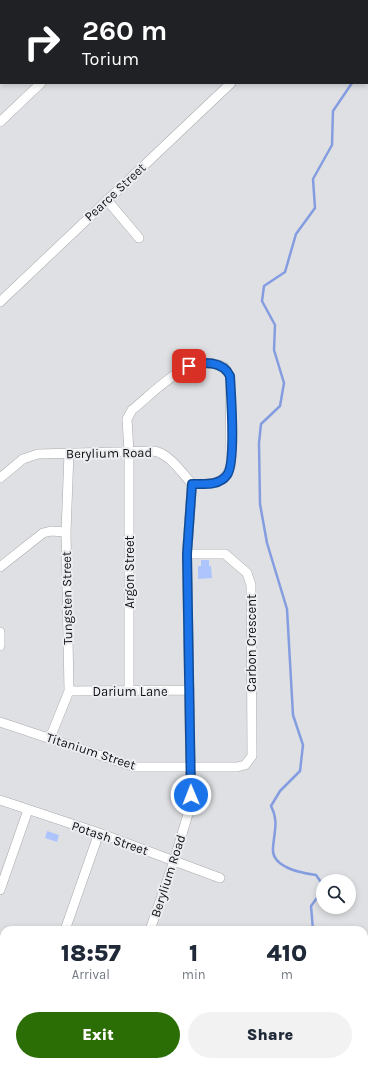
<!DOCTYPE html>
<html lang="en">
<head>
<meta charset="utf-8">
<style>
	:root { --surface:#fff; --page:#f2f2f3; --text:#1f2937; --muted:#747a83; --accent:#2c6e06 }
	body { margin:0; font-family:Karla,sans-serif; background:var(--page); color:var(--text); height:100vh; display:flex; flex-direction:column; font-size:15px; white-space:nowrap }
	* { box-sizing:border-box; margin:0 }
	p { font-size:13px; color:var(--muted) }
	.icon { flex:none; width:22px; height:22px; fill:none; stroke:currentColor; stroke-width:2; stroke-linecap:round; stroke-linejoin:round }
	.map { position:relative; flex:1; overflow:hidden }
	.sheet { position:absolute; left:0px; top:926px; width:368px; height:140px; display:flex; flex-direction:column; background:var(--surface); border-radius:12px 12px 0 0; box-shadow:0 2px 6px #0003 }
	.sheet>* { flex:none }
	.hud { position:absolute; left:0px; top:0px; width:368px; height:84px; box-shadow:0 2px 6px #0003; background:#202124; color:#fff; overflow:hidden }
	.buttons { position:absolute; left:316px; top:874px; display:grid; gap:8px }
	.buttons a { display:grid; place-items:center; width:40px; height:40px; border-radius:50%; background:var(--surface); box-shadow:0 2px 6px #0003; font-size:20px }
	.pin { position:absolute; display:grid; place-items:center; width:34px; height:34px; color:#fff; margin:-17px; border-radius:8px; box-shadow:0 2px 6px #0006 }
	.me { position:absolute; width:44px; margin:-22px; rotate:359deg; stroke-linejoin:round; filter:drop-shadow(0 0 3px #0008) }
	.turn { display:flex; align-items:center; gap:14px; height:84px; padding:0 16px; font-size:18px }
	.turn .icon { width:52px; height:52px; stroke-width:2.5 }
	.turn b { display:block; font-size:28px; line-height:34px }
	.eta { display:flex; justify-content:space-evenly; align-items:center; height:68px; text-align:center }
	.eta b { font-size:24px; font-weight:800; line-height:28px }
	.button { display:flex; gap:8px; margin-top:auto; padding:8px 16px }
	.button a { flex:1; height:46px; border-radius:24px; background:var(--accent); color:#fff; font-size:16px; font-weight:800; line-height:46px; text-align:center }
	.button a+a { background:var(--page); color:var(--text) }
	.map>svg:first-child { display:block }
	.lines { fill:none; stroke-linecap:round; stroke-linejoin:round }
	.stream { stroke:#849de0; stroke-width:2.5 }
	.building { fill:#aec4fc }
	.minor-casing { stroke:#a9aaad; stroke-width:10 }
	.minor { stroke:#fff; stroke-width:9 }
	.route-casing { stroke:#114b97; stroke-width:10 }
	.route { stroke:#1a73e8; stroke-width:7 }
	.labels { text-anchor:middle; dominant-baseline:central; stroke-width:4; stroke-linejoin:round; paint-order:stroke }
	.street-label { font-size:13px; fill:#111113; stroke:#ecedf0 }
</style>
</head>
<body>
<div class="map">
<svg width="368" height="1066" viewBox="0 0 368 1066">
	<rect width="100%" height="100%" fill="#dfe0e3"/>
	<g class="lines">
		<path class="stream" d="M 367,44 L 368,41
			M 323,885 L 316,875 C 302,873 271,868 273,848 C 274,832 279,821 271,806 L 280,791 L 300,771 L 303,745 L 293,715 L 287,609 L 267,543 L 260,504 L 259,443 L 261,424 L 280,406 L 284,383 L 274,350 L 275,325 L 262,301 L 264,286 L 285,272 L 296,234 L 315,208 L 313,179 L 332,145 L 333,111 L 352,83
			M 313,930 L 311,906 L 323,890
			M 258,1066 L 260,1062"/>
	</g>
	<path class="building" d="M 201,560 L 209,560 L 209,566 L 211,566 L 212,578 L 198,579 L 198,566 L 201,566 Z
		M 47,831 L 59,835 L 57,842 L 45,838 Z"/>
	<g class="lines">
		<defs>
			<path id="minor" d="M 155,0 L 156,1
				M 129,1 L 130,0
				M 307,1 L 307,0
				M 0,122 L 41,83
				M 107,200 L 139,238
				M 0,302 L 231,83
				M 0,478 L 23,459 L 38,454 L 154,451 C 170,454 182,473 192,484 L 187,554 L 191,804 L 174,861 L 150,930
				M 0,567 L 43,533 L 51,531 L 66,532
				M 0,632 L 0,646
				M 69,691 L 190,690
				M 129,691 L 129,452 L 127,419 L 132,410 C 157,390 190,351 224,367 L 230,376 L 231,465 C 224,486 211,484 192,484
				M 0,722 L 135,767 L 237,767 L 245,765 L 252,756 L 251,585 L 247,573 L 225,554 L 187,554
				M 50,738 L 69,691 L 66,532 L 69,453
				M 0,800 L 99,833 L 220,878
				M 0,890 L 28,810
				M 65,930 L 99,833
				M 0,1016 L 4,1023
				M 0,1057 L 4,1054
				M 34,1062 L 39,1066
				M 91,1066 L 96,1062"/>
		</defs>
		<use href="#minor" class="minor-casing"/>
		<use href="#minor" class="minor"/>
	</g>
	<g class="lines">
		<defs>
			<path id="route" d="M 189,366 C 203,361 223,361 230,376 C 231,394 236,464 227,475 C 219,486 204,484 192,484 L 187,554 L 191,795"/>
		</defs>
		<use href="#route" class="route-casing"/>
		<use href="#route" class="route"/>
	</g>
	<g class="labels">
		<g class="street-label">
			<text transform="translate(115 192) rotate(-43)">Pearce Street</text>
			<text transform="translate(109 453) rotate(-1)">Berylium Road</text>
			<text transform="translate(129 572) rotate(-90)">Argon Street</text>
			<text transform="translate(67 598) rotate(-91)">Tungsten Street</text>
			<text transform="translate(251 643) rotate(-90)">Carbon Crescent</text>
			<text x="130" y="691">Darium Lane</text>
			<text transform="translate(91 751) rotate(18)">Titanium Street</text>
			<text transform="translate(110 838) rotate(19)">Potash Street</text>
			<text transform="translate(168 876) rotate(-72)">Berylium Road</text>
		</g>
	</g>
</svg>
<div class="buttons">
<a><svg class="icon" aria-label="search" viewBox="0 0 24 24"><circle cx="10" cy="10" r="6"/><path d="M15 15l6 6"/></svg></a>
</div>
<div class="pin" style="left:189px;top:366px;background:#d93025"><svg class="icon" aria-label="arrive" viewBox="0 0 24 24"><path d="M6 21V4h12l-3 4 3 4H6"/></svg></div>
<svg class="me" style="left:191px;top:795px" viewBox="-20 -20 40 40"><circle r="17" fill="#1a73e8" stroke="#fff" stroke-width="3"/><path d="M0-11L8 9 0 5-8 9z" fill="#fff"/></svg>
<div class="hud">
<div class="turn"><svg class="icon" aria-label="right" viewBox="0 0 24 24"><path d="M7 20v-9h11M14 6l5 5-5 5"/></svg><div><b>260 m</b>Torium</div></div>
</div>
<section class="sheet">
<div class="eta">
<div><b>18:57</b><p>Arrival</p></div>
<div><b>1</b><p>min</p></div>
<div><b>410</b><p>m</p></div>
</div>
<div class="button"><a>Exit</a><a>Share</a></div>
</section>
</div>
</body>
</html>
